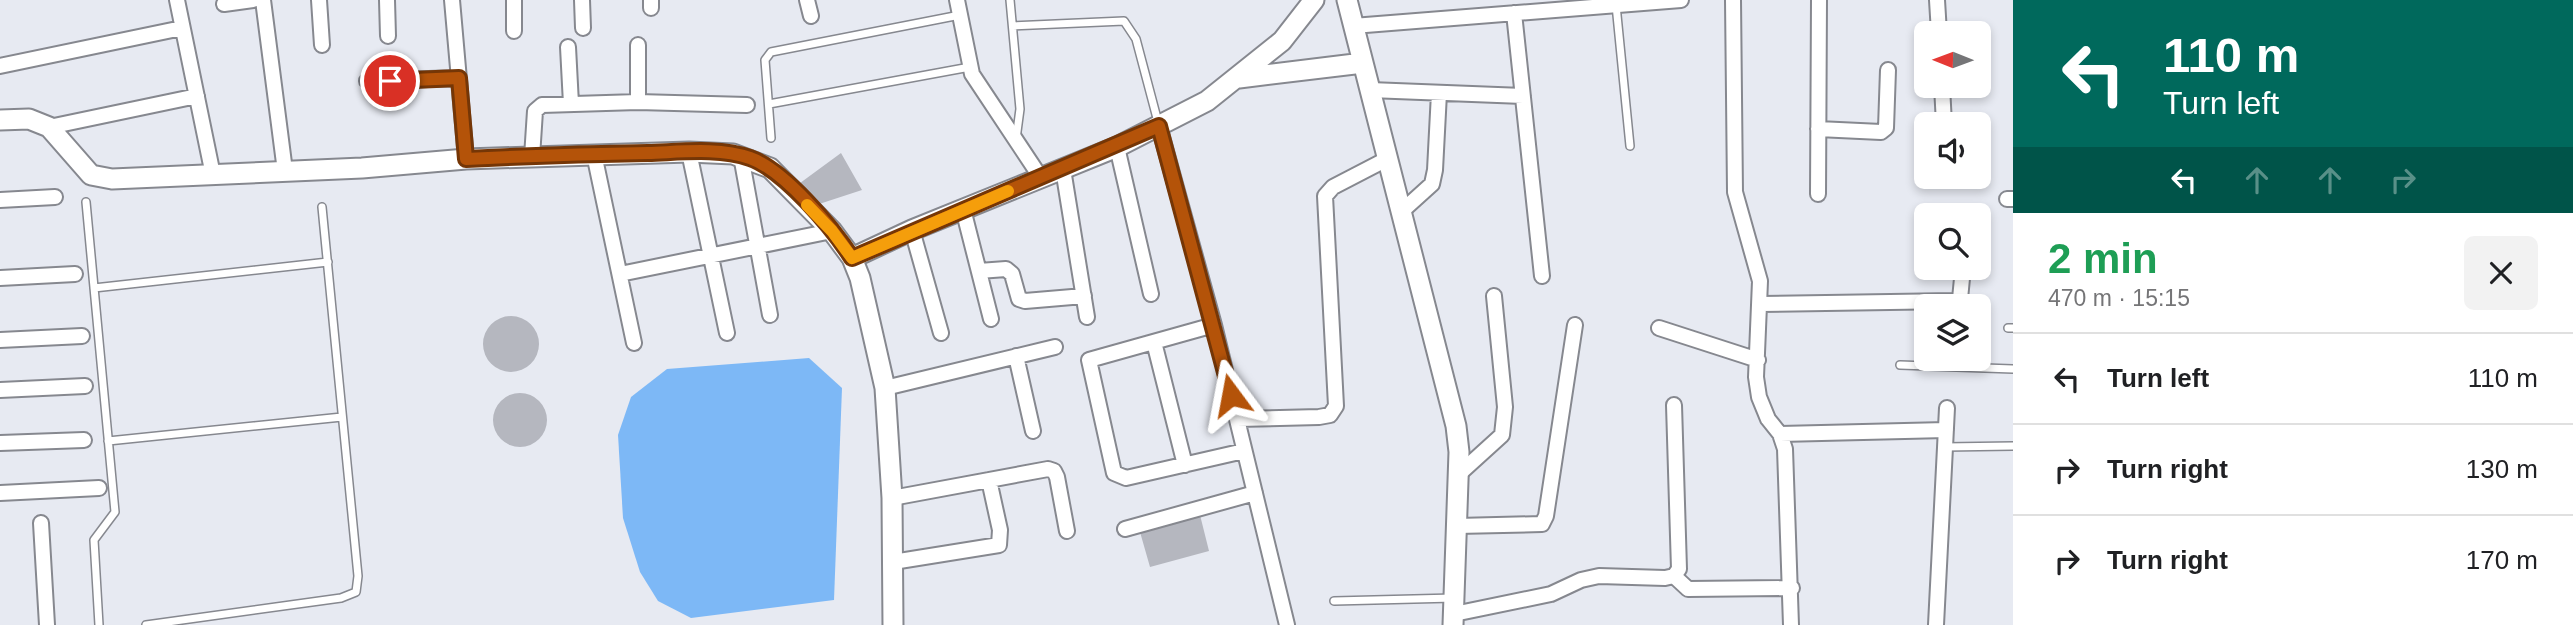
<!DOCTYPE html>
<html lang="en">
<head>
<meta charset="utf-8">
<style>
	:root { --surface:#fff; --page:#f2f2f2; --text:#202124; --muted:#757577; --line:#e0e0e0 }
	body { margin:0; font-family:Helvetica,sans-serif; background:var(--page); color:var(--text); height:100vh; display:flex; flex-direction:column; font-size:26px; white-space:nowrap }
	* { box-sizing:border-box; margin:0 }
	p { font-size:23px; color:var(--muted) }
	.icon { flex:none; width:38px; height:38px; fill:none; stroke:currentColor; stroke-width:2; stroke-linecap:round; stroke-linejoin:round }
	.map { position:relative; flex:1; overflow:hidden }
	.details { display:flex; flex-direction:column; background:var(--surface); width:560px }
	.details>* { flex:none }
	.top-card { background:#00695c; color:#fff; overflow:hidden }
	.needle { width:46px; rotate:271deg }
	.controls { position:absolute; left:1914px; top:21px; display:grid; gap:14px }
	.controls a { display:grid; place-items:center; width:77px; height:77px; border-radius:10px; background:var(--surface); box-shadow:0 4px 10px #0003; font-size:35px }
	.pin { position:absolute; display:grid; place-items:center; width:60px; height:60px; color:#fff; margin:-30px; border:4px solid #fff; border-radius:50%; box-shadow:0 2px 7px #0007 }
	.me { position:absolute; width:77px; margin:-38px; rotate:347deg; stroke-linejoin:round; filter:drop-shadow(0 0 5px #0008) }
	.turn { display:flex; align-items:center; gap:24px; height:147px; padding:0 35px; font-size:32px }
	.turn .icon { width:91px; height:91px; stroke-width:2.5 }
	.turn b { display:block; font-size:49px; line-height:60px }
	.lanes { display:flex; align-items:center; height:66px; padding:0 35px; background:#0003; justify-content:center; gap:35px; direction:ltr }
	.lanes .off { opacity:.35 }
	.round { display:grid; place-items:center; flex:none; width:74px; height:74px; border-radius:10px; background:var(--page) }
	.headline { display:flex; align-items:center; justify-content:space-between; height:119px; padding:0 35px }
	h1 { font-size:42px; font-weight:700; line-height:52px; color:#1e9e55 }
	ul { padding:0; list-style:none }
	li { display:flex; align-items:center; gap:21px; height:91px; padding:0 35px; border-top:2px solid var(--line) }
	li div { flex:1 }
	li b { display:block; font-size:26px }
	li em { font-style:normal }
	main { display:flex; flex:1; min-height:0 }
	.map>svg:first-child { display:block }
	.water { fill:#7db8f6 }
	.building { fill:#b5b7bf }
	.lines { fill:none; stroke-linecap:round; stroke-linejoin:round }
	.lane-casing { stroke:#86888f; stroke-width:10 }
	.street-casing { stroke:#86888f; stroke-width:18 }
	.secondary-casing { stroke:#86888f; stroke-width:23 }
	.lane { stroke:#fff; stroke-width:7 }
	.street { stroke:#fff; stroke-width:14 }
	.secondary { stroke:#fff; stroke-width:19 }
	.route-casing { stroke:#753606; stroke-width:18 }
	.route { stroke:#b45309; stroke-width:12 }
	.slow { stroke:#f59e0b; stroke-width:12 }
</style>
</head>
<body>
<main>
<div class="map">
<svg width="2013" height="625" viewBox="0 0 2013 625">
	<rect width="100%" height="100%" fill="#e7eaf2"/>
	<path class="water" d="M 809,358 L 842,388 L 834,600 L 691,618 L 658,601 L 640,572 L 623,518 L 618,435 L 631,397 L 667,369 Z"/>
	<path class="building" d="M 841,153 L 862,190 L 813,206 L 796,186 Z
		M483 344a28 28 0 1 1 56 0a28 28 0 1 1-56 0Z
		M493 420a27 27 0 1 1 54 0a27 27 0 1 1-54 0Z
		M 1200,515 L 1209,551 L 1150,567 L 1140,532 Z"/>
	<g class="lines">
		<defs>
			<path id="lane" d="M 1010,0 L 1020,109 L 1016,139
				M 1616,5 L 1630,146
				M 1013,26 L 1124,21 L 1136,39 L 1158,122
				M 769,104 L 970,67
				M 771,138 L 765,60 L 771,52 L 960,15
				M 86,202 L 115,512 L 94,540 L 99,625
				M 94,288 L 328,262
				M 2008,328 L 2013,328
				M 1900,365 L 2013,369
				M 108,441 L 342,417
				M 1945,447 L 2013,446
				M 1334,601 L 1454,598
				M 146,625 L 341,598 L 356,592 L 358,576 L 322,207"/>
			<path id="street" d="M 177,0 L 213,175
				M 263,0 L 285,171
				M 319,0 L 322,45
				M 387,0 L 388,36
				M 452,0 L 466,159
				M 514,0 L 514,31
				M 582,0 L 583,28
				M 651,0 L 651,8
				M 807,0 L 811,16
				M 957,0 L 972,74 L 1041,178
				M 1733,0 L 1735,192 L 1760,281 L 1756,377 L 1759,397 L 1768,419 L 1780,434 L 1785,449 L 1791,625
				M 1937,0 L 1939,33
				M 224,4 L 253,0
				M 1514,13 L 1542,276
				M 1353,26 L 1681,0
				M 568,47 L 571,104
				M 0,66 L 182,28
				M 367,81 L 459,78
				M 1942,86 L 1944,124
				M 1370,90 L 1523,96
				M 638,102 L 638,45
				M 1159,126 L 1214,325 L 1287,625
				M 49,127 L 197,96
				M 1818,129 L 1881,132 L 1886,128 L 1888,70
				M 1117,147 L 1151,294
				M 689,152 L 727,333
				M 594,154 L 634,343
				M 741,156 L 770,315
				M 532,157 L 535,111 L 542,105 L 638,102 L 747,105
				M 1063,169 L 1087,317
				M 1818,194 L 1819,0
				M 2007,199 L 2013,199
				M 0,200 L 55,197
				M 963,209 L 991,319
				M 1401,212 L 1432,184 L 1435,170 L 1439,93
				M 912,230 L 941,333
				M 979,271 L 1006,269 L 1012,274 L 1019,299 L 1025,301 L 1084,296
				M 620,274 L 832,231
				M 0,278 L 75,274
				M 1761,304 L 1954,301 L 1960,299 L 1963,268
				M 1214,325 L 1089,360 L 1114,473 L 1126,478 L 1244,451
				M 1659,328 L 1758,360
				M 0,340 L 82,336
				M 1154,342 L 1185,465
				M 1016,356 L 1033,431
				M 885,388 L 1055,347
				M 0,390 L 85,386
				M 1237,419 L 1319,417 L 1330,415 L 1336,406 L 1325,196 L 1333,187 L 1387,159
				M 1780,434 L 1946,430
				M 0,443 L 84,440
				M 1459,474 L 1502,435 L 1505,407 L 1494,296
				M 0,493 L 99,488
				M 892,498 L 1048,469 L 1054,471 L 1057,477 L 1067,531
				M 41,523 L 47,625
				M 1457,526 L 1542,524 L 1546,516 L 1575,325
				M 1125,529 L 1255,493
				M 893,562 L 999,545 L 1000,530 L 989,480
				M 1674,576 L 1688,589 L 1792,588
				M 1454,614 L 1551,594 L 1581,580 L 1599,576 L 1665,578 L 1674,576 L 1679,569 L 1674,405
				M 1936,625 L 1947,408"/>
			<path id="secondary" d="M 1347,0 L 1456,426 L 1459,452 L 1453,625
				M 1239,78 L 1363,63
				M 0,120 L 29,119 L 49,127 L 91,175 L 112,179 L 362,168 L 466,159 L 689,152 L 733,154 L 770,168 L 832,231 L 852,258 L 860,278 L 885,388 L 892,498 L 893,625
				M 852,258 L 912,230 L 1117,147 L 1207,101 L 1282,41 L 1314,0"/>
		</defs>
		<use href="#lane" class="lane-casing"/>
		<use href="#street" class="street-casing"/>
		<use href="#secondary" class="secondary-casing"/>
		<use href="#lane" class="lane"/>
		<use href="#street" class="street"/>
		<use href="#secondary" class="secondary"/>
	</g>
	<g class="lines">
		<defs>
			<path id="route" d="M 390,81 L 459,78 L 466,159 C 527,156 587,154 648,153 C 680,152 719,147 750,158 C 784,170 832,227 852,258 L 1159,126 L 1231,395"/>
		</defs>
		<use href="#route" class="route-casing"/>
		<use href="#route" class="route"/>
		<path class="slow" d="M 807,205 L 832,231 L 852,258 L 1008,191"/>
	</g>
</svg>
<div class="controls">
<a><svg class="needle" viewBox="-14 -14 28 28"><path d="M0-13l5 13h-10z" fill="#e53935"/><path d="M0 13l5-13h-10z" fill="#757577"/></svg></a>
<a><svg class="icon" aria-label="sound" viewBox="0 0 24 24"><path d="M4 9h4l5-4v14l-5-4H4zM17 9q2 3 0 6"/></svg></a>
<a><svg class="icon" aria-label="search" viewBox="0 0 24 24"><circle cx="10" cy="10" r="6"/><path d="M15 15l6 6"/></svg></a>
<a><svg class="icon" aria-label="layers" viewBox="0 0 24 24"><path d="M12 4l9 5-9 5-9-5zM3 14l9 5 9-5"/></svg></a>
</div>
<div class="pin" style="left:390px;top:81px;background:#d93025"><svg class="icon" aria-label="arrive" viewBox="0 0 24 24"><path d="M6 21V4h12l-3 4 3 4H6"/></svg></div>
<svg class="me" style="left:1231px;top:395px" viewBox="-20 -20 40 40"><path d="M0-17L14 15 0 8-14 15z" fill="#b45309" stroke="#fff" stroke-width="4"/></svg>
</div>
<section class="details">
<div class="top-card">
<div class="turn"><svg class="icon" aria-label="left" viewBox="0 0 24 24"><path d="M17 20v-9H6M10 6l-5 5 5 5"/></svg><div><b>110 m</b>Turn left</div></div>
<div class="lanes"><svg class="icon" aria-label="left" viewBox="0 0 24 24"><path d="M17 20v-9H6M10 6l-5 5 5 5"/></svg><svg class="icon off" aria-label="ahead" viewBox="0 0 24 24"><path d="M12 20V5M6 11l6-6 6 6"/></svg><svg class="icon off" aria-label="ahead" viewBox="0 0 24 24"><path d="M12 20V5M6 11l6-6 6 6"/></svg><svg class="icon off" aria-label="right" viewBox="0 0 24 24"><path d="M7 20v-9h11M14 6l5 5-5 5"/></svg></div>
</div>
<div class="headline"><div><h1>2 min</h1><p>470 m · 15:15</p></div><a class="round"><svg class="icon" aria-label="close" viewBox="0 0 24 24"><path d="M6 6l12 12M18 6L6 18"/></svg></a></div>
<ul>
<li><svg class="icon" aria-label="left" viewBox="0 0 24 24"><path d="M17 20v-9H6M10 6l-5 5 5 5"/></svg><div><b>Turn left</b></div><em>110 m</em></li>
<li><svg class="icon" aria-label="right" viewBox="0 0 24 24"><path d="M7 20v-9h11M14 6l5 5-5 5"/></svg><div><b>Turn right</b></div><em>130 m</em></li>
<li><svg class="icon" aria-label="right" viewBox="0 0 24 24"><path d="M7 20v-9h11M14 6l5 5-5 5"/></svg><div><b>Turn right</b></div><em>170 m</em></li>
</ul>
</section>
</main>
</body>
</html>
